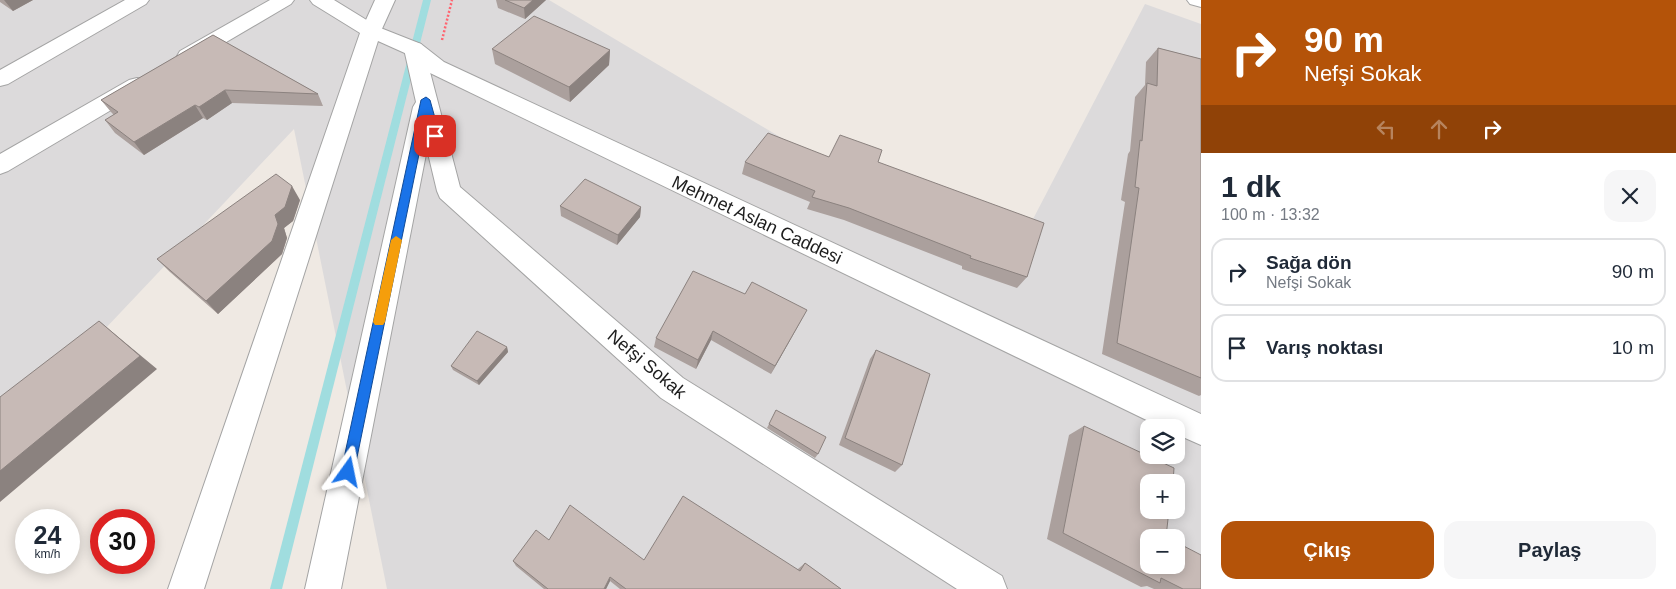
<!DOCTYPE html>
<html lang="tr">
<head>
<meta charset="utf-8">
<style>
	:root { --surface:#fff; --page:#f6f6f7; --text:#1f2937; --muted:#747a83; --line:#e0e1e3; --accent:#b45309 }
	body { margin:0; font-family:Helvetica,sans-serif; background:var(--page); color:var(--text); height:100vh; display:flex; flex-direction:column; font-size:19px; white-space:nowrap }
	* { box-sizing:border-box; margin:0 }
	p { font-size:16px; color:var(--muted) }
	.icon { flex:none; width:28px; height:28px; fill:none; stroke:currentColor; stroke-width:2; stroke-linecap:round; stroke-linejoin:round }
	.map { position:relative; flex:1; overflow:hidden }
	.drawer { display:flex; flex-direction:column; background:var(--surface); width:475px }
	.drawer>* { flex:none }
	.banner { background:#b45309; color:#fff; overflow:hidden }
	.tools { position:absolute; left:1140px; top:419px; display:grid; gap:10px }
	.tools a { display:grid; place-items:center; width:45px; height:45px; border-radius:10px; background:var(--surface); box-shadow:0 2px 12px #0003; font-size:25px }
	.speed { position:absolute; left:15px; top:509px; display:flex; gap:10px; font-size:25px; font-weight:700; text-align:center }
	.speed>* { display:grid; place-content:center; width:65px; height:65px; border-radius:50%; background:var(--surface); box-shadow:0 2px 12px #0003; line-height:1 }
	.speed small { font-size:12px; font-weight:400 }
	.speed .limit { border:8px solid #d22; background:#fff; color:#111 }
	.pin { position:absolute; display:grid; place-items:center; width:42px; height:42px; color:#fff; margin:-21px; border-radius:10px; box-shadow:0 2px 8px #0006 }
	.me { position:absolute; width:55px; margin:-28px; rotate:12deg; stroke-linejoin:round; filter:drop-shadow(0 0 4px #0008) }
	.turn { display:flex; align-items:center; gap:18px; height:105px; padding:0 20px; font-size:22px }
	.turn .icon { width:65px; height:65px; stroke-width:2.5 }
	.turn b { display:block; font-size:35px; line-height:42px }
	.lanes { display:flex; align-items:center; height:48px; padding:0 20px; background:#0003; justify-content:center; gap:25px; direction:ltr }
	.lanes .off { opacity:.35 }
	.round { display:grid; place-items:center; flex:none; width:52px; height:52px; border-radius:15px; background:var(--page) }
	.headline { display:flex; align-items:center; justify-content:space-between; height:85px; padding:0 20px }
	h1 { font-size:30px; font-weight:800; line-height:38px }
	.cta { display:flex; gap:10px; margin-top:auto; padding:10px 20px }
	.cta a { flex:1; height:58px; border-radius:15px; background:var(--accent); color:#fff; font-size:20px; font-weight:800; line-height:58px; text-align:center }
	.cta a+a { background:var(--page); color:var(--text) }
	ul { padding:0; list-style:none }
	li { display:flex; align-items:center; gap:15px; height:68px; margin:0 10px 8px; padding:0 10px; border:2px solid var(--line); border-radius:15px }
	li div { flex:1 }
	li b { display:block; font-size:19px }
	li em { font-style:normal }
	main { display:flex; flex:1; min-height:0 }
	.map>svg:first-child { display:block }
	.residential { fill:#dcdadb; fill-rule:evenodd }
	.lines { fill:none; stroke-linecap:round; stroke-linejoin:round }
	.stream { fill:#a0dddf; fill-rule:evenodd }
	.minor-casing { stroke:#a4a4a4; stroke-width:2 }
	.tertiary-casing { stroke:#a4a4a4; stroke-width:2 }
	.path { stroke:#ff6470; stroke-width:2.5; stroke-dasharray:2 2; stroke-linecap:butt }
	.minor { fill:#fff; fill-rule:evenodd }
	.tertiary { fill:#fff; fill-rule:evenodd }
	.wall { fill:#aba09d }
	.shaded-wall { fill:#8b827f }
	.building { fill:#c7bab6; stroke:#8b827f }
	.route { fill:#1a73e8; stroke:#114b97 }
	.slow { fill:#f59e0b }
	.labels { text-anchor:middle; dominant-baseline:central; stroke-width:4.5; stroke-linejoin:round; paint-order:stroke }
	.street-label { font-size:18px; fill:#1d1d1d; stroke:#fff }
</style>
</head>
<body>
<main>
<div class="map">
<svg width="1201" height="589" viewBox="0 0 1201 589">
	<rect width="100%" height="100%" fill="#efe9e3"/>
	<path class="residential" d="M 0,0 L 549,0 L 1006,271 L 1145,4 L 1201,24 L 1201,589 L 387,589 L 294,129 L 0,440 ZM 1149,428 L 1176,428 L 1176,455 L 1149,455 ZM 1149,482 L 1176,482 L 1176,510 L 1149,510 ZM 1149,538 L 1176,538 L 1176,565 L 1149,565 Z"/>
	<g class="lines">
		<path class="stream" d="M 423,0 L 431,0 L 282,589 L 270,589 Z"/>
		<defs>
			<path id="minor" d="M 125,0 L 149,0 L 146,4 L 8,84 L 0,86 L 0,70 Z
				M 270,0 L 294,0 L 291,4 L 194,61 L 187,63 L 180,61 L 177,56 L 180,51 Z
				M 375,0 L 395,0 L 381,31 L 378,35 L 371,37 L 364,35 L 361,31 Z
				M 414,42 L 421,44 L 424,49 L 460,187 L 683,378 L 1002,576 L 1007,589 L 957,589 L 661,398 L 440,198 L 437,191 L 427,149 L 341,589 L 305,589 L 413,107 L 416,102 L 404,49 L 407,44 Z
				M 137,78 L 145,80 L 148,85 L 145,90 L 8,171 L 0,174 L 0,154 L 129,80 Z"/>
			<path id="tertiary" d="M 310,0 L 334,0 L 378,27 L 421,44 L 444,62 L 1201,414 L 1201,445 L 1176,434 L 1176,428 L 1163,428 L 428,72 L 407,54 L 378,41 L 204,589 L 168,589 L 360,33 L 313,4 Z
				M 1187,0 L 1201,0 L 1201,7 L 1190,4 Z"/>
		</defs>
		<use href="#minor" class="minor-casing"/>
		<use href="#tertiary" class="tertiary-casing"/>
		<path class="path" d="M 442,40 L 452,0"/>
		<use href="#minor" class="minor"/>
		<use href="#tertiary" class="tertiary"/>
	</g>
	<path class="wall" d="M 0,0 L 33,0 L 13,11 L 0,2 Z
		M 496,0 L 546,0 L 525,19 L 498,8 Z
		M 213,35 L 318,94 L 323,106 L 232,103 L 207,120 L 203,118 L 144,155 L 115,133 L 105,120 L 114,115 L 111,112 L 101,100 Z
		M 1158,48 L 1201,59 L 1201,395 L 1199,396 L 1102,354 L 1125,202 L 1121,200 L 1128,154 L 1130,151 L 1135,97 L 1145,85 L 1146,62 Z
		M 492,49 L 610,50 L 609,65 L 570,102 L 495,64 Z
		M 829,157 L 878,162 L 1027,277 L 1017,288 L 962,269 L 962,266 L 844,220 L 807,209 L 810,202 L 742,174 L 745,162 Z
		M 300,200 L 293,221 L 284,228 L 287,238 L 282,254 L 218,314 L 170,272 L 157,259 Z
		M 560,206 L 641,207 L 640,217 L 617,245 L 561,216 Z
		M 745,294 L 802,319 L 771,374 L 711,340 L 696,369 L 654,347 L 656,338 Z
		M 507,347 L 508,352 L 479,385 L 453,370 L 451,366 Z
		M 876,350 L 902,465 L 895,472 L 839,445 L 870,359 Z
		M 776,410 L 818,454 L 815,458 L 767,428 Z
		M 1084,426 L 1166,537 L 1201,589 L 1154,589 L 1147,586 L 1141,587 L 1047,539 L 1069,435 Z
		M 549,540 L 644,560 L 798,569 L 805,563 L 841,589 L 620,589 L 610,581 L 606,589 L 544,589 L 516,566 L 513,561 Z"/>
	<path class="shaded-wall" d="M 4,0 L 33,0 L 13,11 Z
		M 533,0 L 546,0 L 525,19 L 524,8 Z
		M 610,50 L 609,65 L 570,102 L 569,87 Z
		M 225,90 L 232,103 L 207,120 L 199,107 Z
		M 195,105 L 203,118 L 144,155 L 134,142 Z
		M 292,186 L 300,200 L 293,221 L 284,228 L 287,238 L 282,254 L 218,314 L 206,301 L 275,215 Z
		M 641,207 L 640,217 L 617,245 L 618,235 Z
		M 807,310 L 802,319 L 771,374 L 775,366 Z
		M 99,321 L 157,369 L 0,502 L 0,471 Z
		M 713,331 L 711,340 L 696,369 L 698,360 Z
		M 507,347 L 508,352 L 479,385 L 477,381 Z
		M 610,577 L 610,581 L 606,589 L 604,589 Z"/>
	<path class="building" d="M 505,0 L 533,0 L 524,8 Z
		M 534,16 L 610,50 L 569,87 L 492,49 Z
		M 213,35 L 318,94 L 225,90 L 199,107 L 195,105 L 134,142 L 105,120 L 118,112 L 101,100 Z
		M 1158,48 L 1201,59 L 1201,378 L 1117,343 L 1139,188 L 1135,187 L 1140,140 L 1142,141 L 1147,83 L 1157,86 Z
		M 768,133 L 829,157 L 840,135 L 882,150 L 878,162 L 1044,223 L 1027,277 L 970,258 L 971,256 L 849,208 L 812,197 L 815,191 L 745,162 Z
		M 276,174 L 292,186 L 285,207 L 275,215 L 278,224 L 272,241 L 206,301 L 157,259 Z
		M 585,179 L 641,207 L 618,235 L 560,206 Z
		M 693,271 L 745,294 L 752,282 L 807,310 L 775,366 L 713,331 L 698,360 L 656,338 Z
		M 99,321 L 140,356 L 0,471 L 0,397 Z
		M 477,331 L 507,347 L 477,381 L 451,366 Z
		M 876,350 L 930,374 L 902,465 L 845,438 Z
		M 776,410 L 826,437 L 818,454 L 769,424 Z
		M 1084,426 L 1174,468 L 1173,482 L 1149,482 L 1149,510 L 1169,510 L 1166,537 L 1167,538 L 1149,538 L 1149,565 L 1176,565 L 1176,542 L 1201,555 L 1201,589 L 1183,589 L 1161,578 L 1160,583 L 1063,533 Z
		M 683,496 L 800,571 L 805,563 L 841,589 L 626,589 L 610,577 L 604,589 L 548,589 L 513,561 L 536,530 L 549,540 L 570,505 L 644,560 Z"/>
	<path class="route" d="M 426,97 L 430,100 L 440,136 L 435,140 L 432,139 L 426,120 L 354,472 L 352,476 L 348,478 L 343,476 L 341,472 L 421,100 Z"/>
	<path class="slow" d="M 396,236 L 402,240 L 385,322 L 383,325 L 375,325 L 373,322 L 391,240 Z"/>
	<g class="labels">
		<g class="street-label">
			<text transform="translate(757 220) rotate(25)">Mehmet Aslan Caddesi</text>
			<text transform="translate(647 364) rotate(40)">Nefşi Sokak</text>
		</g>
	</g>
</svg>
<div class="tools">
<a><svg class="icon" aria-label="layers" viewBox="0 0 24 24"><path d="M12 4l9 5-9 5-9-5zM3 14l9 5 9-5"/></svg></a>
<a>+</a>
<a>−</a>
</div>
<div class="speed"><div>24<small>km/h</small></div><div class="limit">30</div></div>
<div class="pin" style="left:435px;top:136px;background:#d93025"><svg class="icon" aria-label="arrive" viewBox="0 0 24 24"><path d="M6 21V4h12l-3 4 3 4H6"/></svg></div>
<svg class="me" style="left:348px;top:472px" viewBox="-20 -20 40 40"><path d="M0-17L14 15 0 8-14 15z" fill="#1a73e8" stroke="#fff" stroke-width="4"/></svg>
</div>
<section class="drawer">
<div class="banner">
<div class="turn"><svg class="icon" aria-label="right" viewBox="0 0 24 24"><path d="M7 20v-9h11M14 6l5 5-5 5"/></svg><div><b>90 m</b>Nefşi Sokak</div></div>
<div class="lanes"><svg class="icon off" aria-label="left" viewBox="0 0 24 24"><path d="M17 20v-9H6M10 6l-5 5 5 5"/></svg><svg class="icon off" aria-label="ahead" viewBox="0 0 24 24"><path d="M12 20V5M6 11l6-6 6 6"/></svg><svg class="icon" aria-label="right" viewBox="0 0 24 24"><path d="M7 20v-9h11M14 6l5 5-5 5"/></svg></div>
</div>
<div class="headline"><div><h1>1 dk</h1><p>100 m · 13:32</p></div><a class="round"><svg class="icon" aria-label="close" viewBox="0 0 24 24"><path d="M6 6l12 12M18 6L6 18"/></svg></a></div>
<ul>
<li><svg class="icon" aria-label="right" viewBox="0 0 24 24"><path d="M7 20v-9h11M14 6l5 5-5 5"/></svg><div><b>Sağa dön</b><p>Nefşi Sokak</p></div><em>90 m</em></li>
<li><svg class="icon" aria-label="arrive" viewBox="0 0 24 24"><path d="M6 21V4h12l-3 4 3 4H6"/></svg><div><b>Varış noktası</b></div><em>10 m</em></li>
</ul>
<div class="cta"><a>Çıkış</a><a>Paylaş</a></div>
</section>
</main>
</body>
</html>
